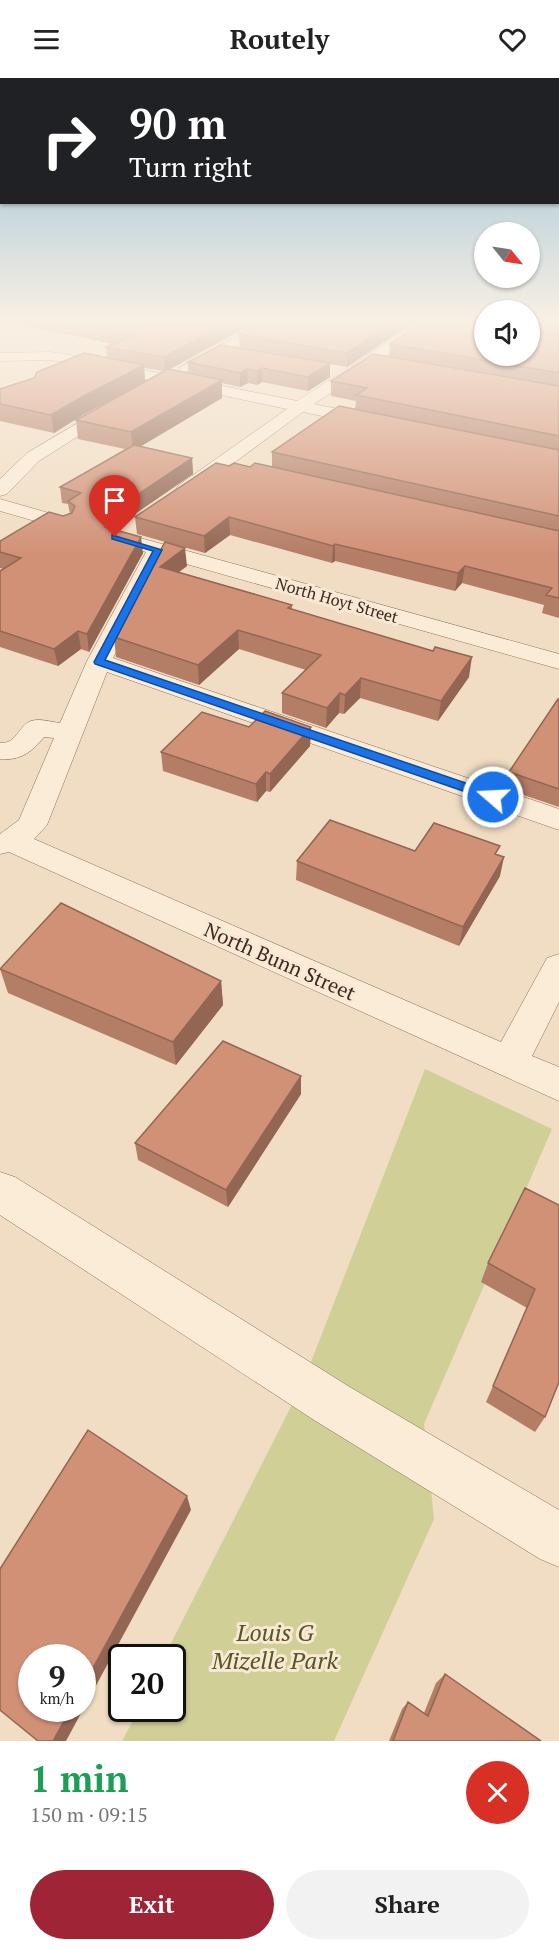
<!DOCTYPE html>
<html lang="en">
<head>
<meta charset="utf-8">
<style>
	:root { --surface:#fff; --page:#f2f2f2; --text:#222; --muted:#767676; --accent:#9f2536 }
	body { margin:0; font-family:"PT Serif",serif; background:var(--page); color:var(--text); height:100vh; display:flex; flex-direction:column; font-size:22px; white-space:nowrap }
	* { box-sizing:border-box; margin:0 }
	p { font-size:20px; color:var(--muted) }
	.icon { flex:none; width:33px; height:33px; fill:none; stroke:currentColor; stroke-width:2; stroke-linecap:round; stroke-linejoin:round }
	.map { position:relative; height:1663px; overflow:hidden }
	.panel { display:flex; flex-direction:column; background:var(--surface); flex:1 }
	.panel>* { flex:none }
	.banner { position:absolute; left:0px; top:0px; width:560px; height:126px; box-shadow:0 2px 4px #0004; background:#202124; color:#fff; overflow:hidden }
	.needle { width:39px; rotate:120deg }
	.controls { position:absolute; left:474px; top:144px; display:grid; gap:12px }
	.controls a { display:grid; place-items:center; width:66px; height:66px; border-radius:50%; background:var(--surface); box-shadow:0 2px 4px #0004; font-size:30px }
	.speed { position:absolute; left:18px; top:1566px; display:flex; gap:12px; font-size:30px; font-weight:700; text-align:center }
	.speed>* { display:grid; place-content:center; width:78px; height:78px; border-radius:50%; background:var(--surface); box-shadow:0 2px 4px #0004; line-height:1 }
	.speed small { font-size:15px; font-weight:400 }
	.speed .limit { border:3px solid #111; border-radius:9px; background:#fff; color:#111 }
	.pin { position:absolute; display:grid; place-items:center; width:51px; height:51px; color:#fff; margin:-62px -26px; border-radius:50% 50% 50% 0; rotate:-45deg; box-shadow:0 0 6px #0007 }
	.pin .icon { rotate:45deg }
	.me { position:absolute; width:66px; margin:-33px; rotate:289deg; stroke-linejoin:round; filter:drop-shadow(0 0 4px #0008) }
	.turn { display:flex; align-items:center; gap:21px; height:126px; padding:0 30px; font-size:27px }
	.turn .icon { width:78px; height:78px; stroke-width:2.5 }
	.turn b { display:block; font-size:42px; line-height:51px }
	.round { display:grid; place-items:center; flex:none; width:63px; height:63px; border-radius:32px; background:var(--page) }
	.headline { display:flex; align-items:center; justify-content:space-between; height:102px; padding:0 30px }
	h1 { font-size:36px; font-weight:600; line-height:45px; color:#1e9e55 }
	.button { display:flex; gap:12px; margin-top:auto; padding:12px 30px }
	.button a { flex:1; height:69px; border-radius:36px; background:var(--accent); color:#fff; font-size:24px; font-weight:600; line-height:69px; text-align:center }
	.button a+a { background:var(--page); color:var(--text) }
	header { display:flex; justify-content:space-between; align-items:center; height:78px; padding:0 30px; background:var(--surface); font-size:27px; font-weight:600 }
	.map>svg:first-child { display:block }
	.green { fill:#d0cf96 }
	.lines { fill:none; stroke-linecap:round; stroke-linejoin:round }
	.minor-casing { stroke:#8d6d59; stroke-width:1 }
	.minor { fill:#fbecd7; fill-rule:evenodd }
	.wall { fill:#b47d66; fill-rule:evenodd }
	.shaded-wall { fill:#926653 }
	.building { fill:#d19177; stroke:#926653; stroke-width:1.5 }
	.route { fill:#1a73e8; stroke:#114b97; stroke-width:1.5 }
	.labels { text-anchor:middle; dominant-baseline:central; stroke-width:6; stroke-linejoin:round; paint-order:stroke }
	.far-street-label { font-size:16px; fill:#3c281e; stroke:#f8e8d4 }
	.street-label { font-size:20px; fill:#3c281e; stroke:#f8e8d4 }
	.near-park-label { font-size:24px; font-style:italic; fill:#535923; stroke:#f8e8d4 }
</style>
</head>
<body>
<header><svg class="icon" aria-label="menu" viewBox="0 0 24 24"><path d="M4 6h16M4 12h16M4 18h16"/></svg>Routely<svg class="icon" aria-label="heart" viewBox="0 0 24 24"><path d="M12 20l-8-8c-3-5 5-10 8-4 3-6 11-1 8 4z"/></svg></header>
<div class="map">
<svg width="559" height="1663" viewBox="0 0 559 1663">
	<rect width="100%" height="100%" fill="#f1ddc3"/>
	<path class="green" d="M 425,991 L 552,1051 L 424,1346 L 434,1441 L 334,1663 L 122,1663 L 139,1631 L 172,1630 L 172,1580 L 164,1579 L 302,1307 Z"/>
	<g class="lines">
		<defs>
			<path id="minor" d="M 262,244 L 280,244 L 192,293 L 182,293 L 179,290 Z
				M 419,244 L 436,244 L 314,326 L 381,340 L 383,344 L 381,348 L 375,349 L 303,334 L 193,415 L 179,415 L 176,411 L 179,407 L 287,331 L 70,285 L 50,282 L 0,283 L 0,275 L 50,274 L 70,277 L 297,323 Z
				M 115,323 L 123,328 L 121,331 L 39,383 L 7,416 L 0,418 L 0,401 L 27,375 Z
				M 0,421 L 73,442 L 76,446 L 73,450 L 66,452 L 0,433 Z
				M 115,453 L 559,576 L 559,591 L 165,480 L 113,580 L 559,731 L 559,752 L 107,594 L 47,747 L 34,761 L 501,964 L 547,880 L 559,876 L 559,924 L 532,978 L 559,989 L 559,1023 L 9,774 L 0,776 L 0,756 L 19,742 L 54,660 L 44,659 C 32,674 20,683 0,681 L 0,665 C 17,666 18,648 31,643 C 40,640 51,644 60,645 L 87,583 L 146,474 L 108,463 L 105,459 L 108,455 Z
				M 0,1094 L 15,1099 L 348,1308 L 559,1432 L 559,1489 L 540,1481 L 314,1342 L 0,1137 Z"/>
		</defs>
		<use href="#minor" class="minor-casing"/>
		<use href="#minor" class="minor"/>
	</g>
	<path class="wall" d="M 7,244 L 256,244 L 170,291 L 188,295 L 188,284 L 240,270 L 239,256 L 414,244 L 347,289 L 330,286 L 330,299 L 308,313 L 262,304 L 257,307 L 248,305 L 240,309 L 222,305 L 222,320 L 141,368 L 192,380 L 193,396 L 113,451 L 143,475 L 89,574 L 81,571 L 58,588 L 0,569 L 0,493 L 4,491 L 0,490 L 0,463 L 70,436 L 68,426 L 62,425 L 60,409 L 125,371 L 78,361 L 76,342 L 114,320 L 84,336 L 54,355 L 0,343 L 0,311 L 107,280 L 106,269 L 113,266 ZM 144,290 L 157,292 L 163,293 L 145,303 Z
		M 423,244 L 484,244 L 484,278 L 530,244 L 559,244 L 559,540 L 542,535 L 544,527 L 462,505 L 455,513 L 335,483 L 332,485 L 230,457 L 205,475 L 137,456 L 135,439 L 229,388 L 272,389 L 272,374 L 355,332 L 356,323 L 331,318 L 331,303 L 389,279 L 390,266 Z
		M 165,464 L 187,488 L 179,494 L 292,527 L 292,532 L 469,599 L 438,643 L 360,620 L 344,636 L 339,635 L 326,650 L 282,635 L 282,615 L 306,592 L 239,571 L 199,607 L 116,579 L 114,559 Z
		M 559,621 L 559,729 L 506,711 L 509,694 Z
		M 311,649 L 310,668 L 270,714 L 266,713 L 257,724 L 163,693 L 161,674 Z
		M 415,773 L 498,777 L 500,798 L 459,868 L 296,802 L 297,783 Z
		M 0,891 L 221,903 L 223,927 L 176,987 L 8,915 Z
		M 301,1016 L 228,1129 L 138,1082 L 135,1065 Z
		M 559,1127 L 545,1339 L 535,1354 L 486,1324 L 527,1230 L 481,1204 L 488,1185 Z
		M 445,1596 L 541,1663 L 389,1663 L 402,1631 L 408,1624 L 424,1635 L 436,1605 Z"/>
	<path class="shaded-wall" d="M 231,244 L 256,244 L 165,294 L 164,279 Z
		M 395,244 L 414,244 L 347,289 L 347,275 Z
		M 330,285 L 330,299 L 308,313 L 308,299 Z
		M 144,287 L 145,304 L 84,336 L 54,355 L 51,337 L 82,319 Z
		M 262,290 L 262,304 L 257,307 L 257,293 Z
		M 247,291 L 248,305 L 240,309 L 240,295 Z
		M 222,302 L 222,320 L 133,373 L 131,354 Z
		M 192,380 L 193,396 L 103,458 L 101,441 Z
		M 229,439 L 230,457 L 205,475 L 204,458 Z
		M 141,459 L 143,475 L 89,574 L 87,556 Z
		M 335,466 L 335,483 L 332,485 L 333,468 Z
		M 185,470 L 187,488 L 161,507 L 160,489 Z
		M 465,488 L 462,505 L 455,513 L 458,495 Z
		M 238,552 L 239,571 L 199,607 L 198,587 Z
		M 78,553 L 81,571 L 58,588 L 54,571 Z
		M 472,579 L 469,599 L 438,643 L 441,623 Z
		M 361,600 L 360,620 L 344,636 L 345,617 Z
		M 340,615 L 339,635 L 326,650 L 327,630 Z
		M 311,649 L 310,668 L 270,714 L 270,696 Z
		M 266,694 L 266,713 L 257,724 L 256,706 Z
		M 504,779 L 500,798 L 459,868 L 463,849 Z
		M 221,903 L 223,927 L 176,987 L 173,964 Z
		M 301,998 L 301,1016 L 228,1129 L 226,1112 Z
		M 187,1418 L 191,1432 L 66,1663 L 53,1663 L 71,1630 L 82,1630 L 82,1610 Z"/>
	<path class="building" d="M 72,244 L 231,244 L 164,279 L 106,269 L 134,257 Z
		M 260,244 L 395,244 L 347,275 L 239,256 Z
		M 423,244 L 472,244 L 484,247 L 484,278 L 530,278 L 530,244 L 530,252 L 559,259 L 559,295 L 390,266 Z
		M 544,244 L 559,244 L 559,247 Z
		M 221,267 L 330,285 L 308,299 L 262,290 L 257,293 L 247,291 L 240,295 L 188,284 Z
		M 84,275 L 144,287 L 82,319 L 51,337 L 0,326 L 0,311 L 34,300 L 37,294 Z
		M 373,276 L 559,308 L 559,358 L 356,317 L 367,310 L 331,303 Z
		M 168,291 L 222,302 L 131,354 L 76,342 Z
		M 339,328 L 559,372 L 559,438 L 272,374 Z
		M 134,367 L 192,380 L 101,441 L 105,449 L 141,459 L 87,556 L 78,553 L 54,571 L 0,553 L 0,493 L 21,480 L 0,474 L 0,463 L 49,434 L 63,438 L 72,435 L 75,428 L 68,423 L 81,415 L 60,409 Z
		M 216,385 L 229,388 L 234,385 L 250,389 L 255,385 L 559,453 L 559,520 L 546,517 L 552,510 L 465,488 L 458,495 L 335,466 L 333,468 L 229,439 L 204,458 L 135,439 Z
		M 165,464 L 185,470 L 160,489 L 292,527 L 288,530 L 433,573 L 435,569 L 472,579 L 441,623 L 361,600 L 345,617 L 340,615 L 327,630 L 282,615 L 321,577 L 238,552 L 198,587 L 114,559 Z
		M 558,621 L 559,621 L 559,711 L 509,694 Z
		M 265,633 L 311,649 L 270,696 L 266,694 L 256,706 L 161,674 L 202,634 L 249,649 Z
		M 330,742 L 415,773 L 434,745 L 500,768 L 495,776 L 504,779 L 463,849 L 297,783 Z
		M 61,825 L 221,903 L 173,964 L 0,891 Z
		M 223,963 L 301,998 L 226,1112 L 135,1065 Z
		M 525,1110 L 559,1127 L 559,1304 L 545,1339 L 493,1308 L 535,1211 L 488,1185 Z
		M 88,1352 L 187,1418 L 82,1610 L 82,1580 L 32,1580 L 32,1630 L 71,1630 L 53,1663 L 38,1663 L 0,1632 L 0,1491 Z
		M 445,1596 L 541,1663 L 393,1663 L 408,1624 L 428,1638 Z"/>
	<linearGradient id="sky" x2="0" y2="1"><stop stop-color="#8dbad4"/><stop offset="0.51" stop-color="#f9f0e4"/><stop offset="1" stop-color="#f9f0e4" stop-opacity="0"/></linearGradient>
	<rect width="559" height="477" fill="url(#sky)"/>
	<path class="route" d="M 112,457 L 162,472 L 105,582 L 498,716 L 498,722 L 489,722 L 95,586 L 94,584 L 153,473 L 112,461 Z"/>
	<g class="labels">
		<g class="far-street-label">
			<text transform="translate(337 522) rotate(16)">North Hoyt Street</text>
		</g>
		<g class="street-label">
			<text transform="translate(280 883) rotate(24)">North Bunn Street</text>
		</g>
		<g class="near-park-label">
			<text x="275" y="1554">Louis G<tspan x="275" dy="28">Mizelle Park</tspan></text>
		</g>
	</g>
</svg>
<div class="controls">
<a><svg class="needle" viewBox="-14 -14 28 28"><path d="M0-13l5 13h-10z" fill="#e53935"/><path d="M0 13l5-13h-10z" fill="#767676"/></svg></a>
<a><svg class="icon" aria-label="sound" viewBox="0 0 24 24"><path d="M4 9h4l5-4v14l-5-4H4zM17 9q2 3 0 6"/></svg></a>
</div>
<div class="speed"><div>9<small>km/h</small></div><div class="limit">20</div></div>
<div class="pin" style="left:115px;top:459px;background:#d93025"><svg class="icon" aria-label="arrive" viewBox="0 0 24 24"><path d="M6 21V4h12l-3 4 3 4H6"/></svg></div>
<svg class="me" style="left:493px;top:719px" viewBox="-20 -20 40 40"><circle r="17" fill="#1a73e8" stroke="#fff" stroke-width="3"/><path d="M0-11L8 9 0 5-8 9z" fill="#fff"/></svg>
<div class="banner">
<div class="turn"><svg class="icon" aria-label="right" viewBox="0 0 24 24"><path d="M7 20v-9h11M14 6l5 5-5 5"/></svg><div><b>90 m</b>Turn right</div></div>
</div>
</div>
<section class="panel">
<div class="headline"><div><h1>1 min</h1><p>150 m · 09:15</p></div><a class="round" style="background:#d93025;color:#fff"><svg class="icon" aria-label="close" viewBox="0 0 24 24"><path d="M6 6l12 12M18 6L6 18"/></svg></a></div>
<div class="button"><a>Exit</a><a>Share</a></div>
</section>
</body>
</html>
